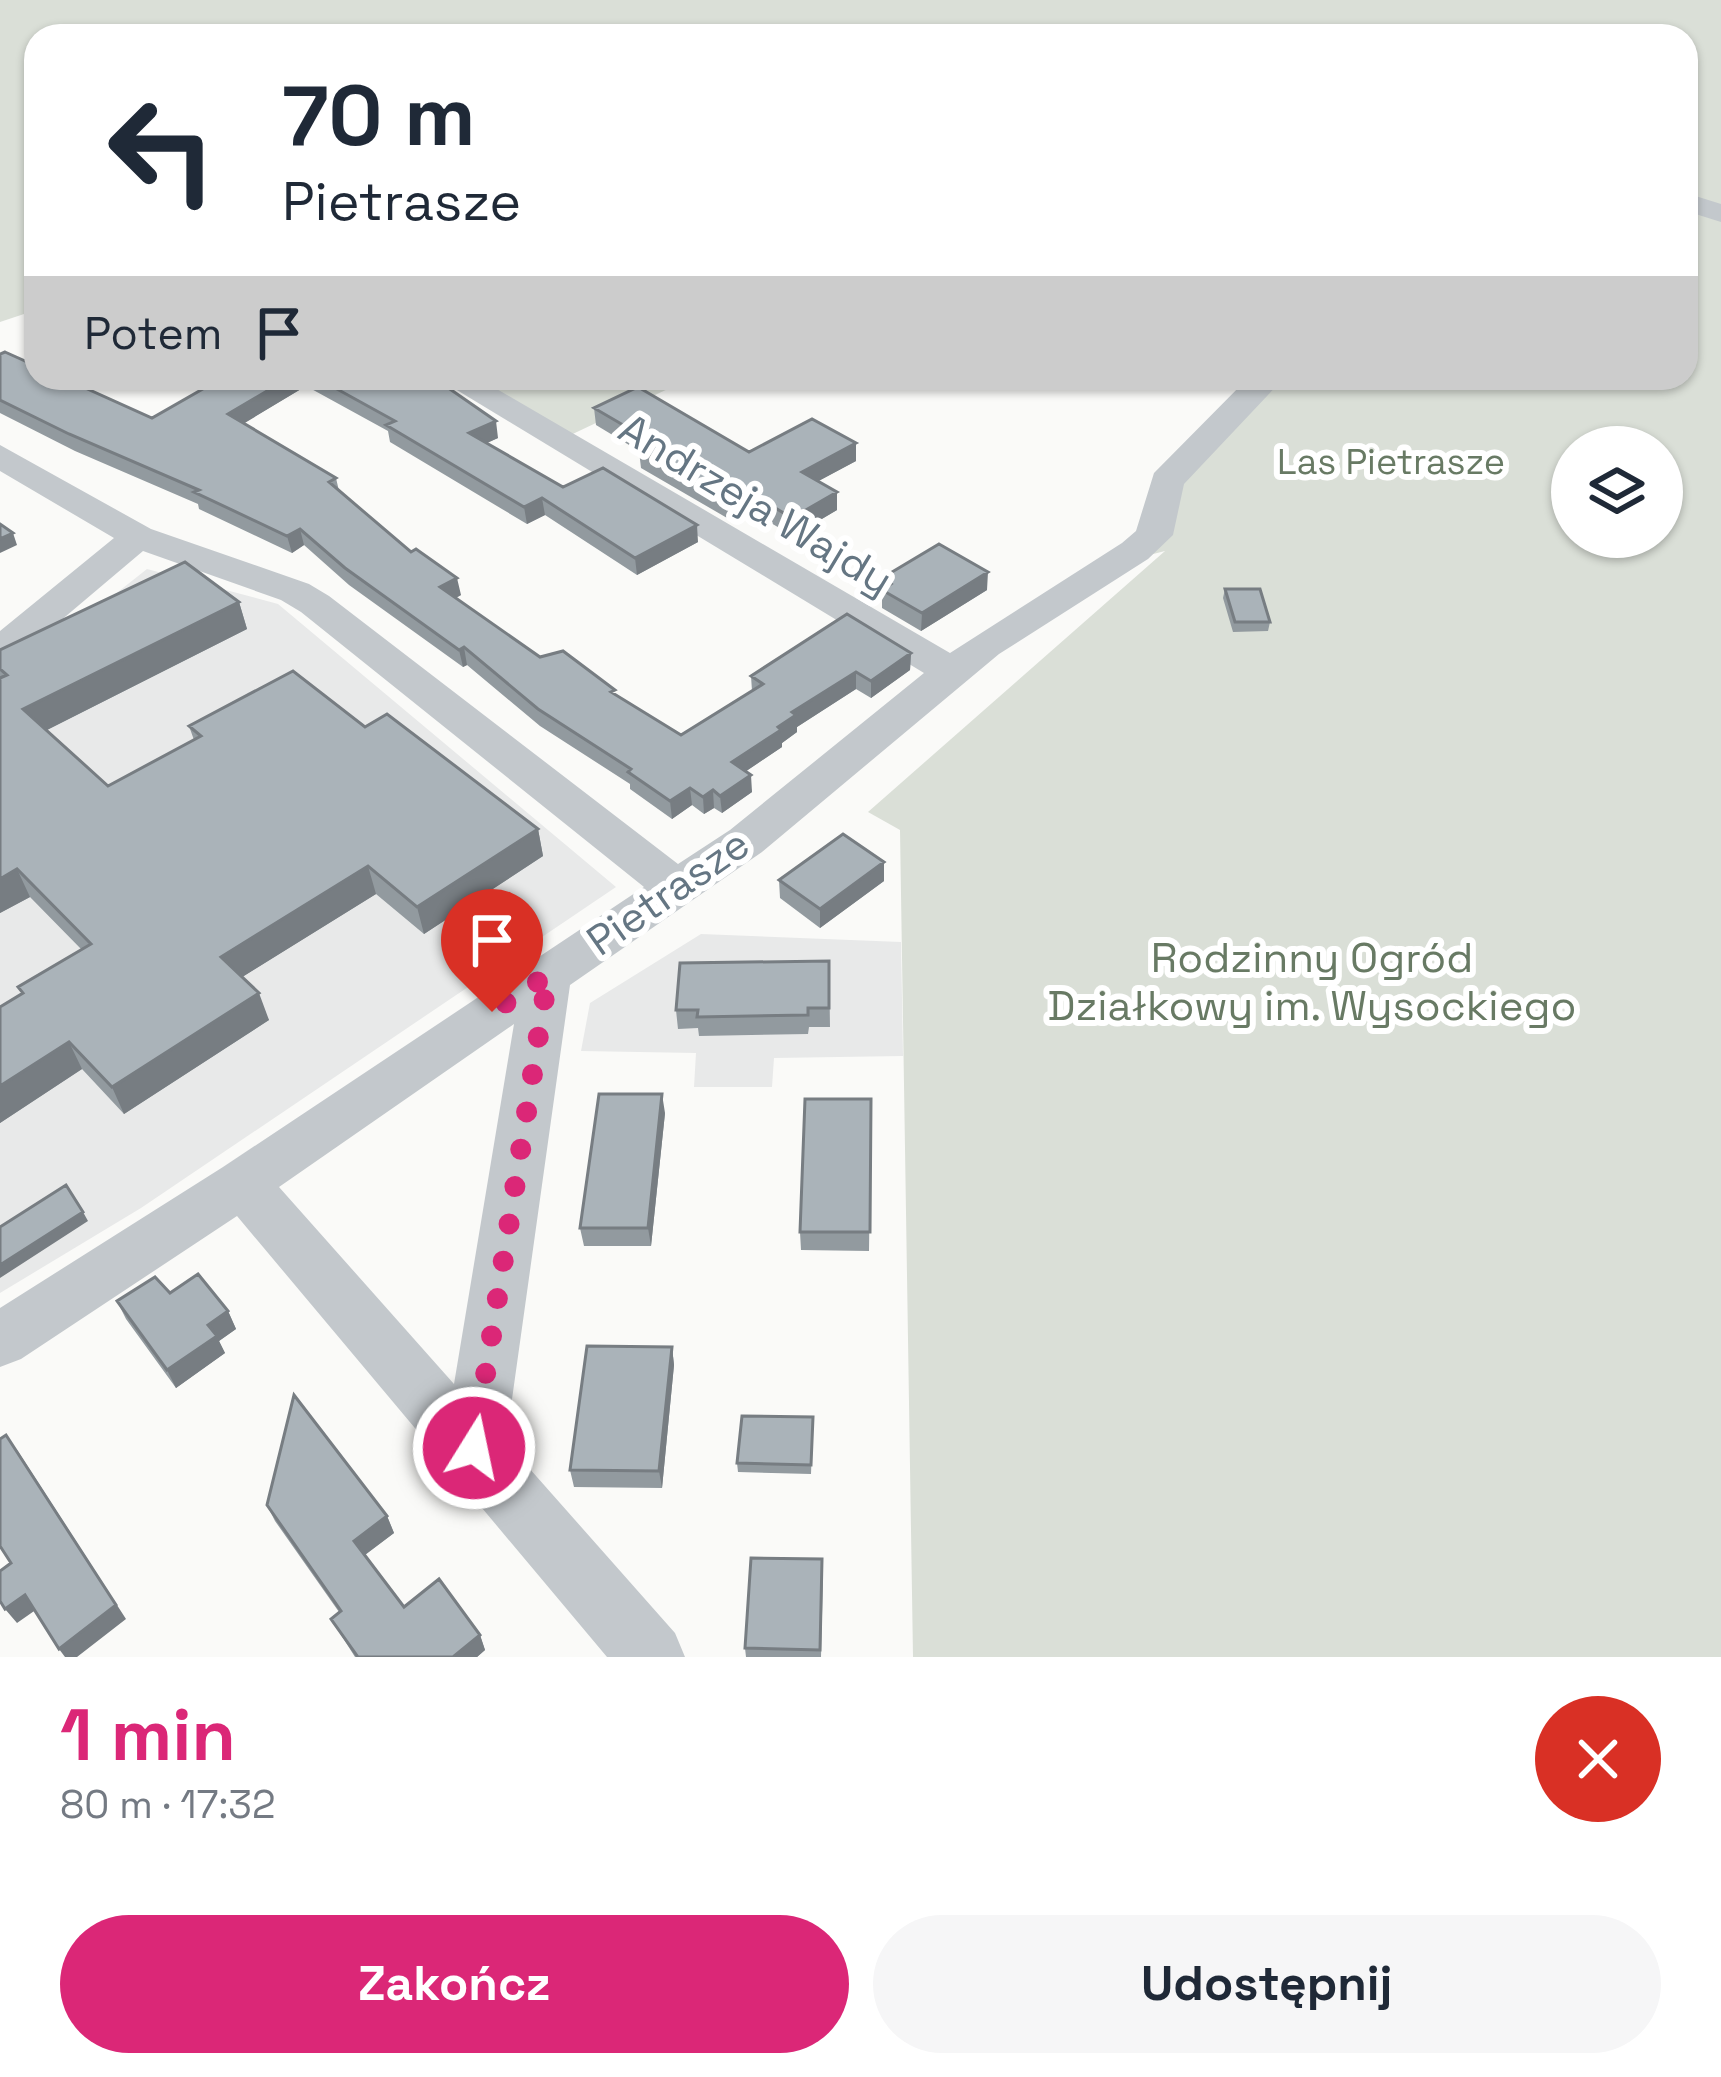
<!DOCTYPE html>
<html lang="pl">
<head>
<meta charset="utf-8">
<style>
	:root { --surface:#fff; --page:#f6f6f7; --text:#1f2937; --muted:#747a83; --accent:#db2777 }
	body { margin:0; font-family:"Space Grotesk",sans-serif; background:var(--page); color:var(--text); height:100vh; display:flex; flex-direction:column; font-size:45px; white-space:nowrap }
	* { box-sizing:border-box; margin:0 }
	p { font-size:39px; color:var(--muted) }
	.icon { flex:none; width:66px; height:66px; fill:none; stroke:currentColor; stroke-width:2; stroke-linecap:round; stroke-linejoin:round }
	.map { position:relative; height:1657px; overflow:hidden }
	.drawer { display:flex; flex-direction:column; background:var(--surface); flex:1 }
	.drawer>* { flex:none }
	.hud { position:absolute; left:24px; top:24px; width:1674px; height:366px; border-radius:36px; box-shadow:0 3px 9px #0004; background:#fff; color:var(--text); overflow:hidden }
	.fabs { position:absolute; left:1551px; top:426px; display:grid; gap:24px }
	.fabs a { display:grid; place-items:center; width:132px; height:132px; border-radius:50%; background:var(--surface); box-shadow:0 3px 9px #0004; font-size:60px }
	.pin { position:absolute; display:grid; place-items:center; width:102px; height:102px; color:#fff; margin:-123px -51px; border-radius:50% 50% 50% 0; rotate:-45deg; box-shadow:0 0 12px #0007 }
	.pin .icon { rotate:45deg }
	.me { position:absolute; width:132px; margin:-66px; rotate:10deg; stroke-linejoin:round; filter:drop-shadow(0 0 9px #0008) }
	.turn { display:flex; align-items:center; gap:42px; height:252px; padding:0 60px; font-size:54px }
	.turn .icon { width:156px; height:156px; stroke-width:2.5 }
	.turn b { display:block; font-size:84px; line-height:102px }
	.then { display:flex; align-items:center; height:114px; padding:0 60px; background:#0003; gap:24px; font-size:45px }
	.round { display:grid; place-items:center; flex:none; width:126px; height:126px; border-radius:63px; background:var(--page) }
	.overview { display:flex; align-items:center; justify-content:space-between; height:204px; padding:0 60px }
	h1 { font-size:72px; font-weight:600; line-height:90px; color:var(--accent) }
	.button { display:flex; gap:24px; margin-top:auto; padding:24px 60px }
	.button a { flex:1; height:138px; border-radius:72px; background:var(--accent); color:#fff; font-size:48px; font-weight:600; line-height:138px; text-align:center }
	.button a+a { background:var(--page); color:var(--text) }
	.map>svg:first-child { display:block }
	.built { fill:#e8e9e9 }
	.green { fill:#dadfd7; fill-rule:evenodd }
	.lines { fill:none; stroke-linecap:round; stroke-linejoin:round }
	.street { fill:#c3c8cc; fill-rule:evenodd }
	.wall { fill:#929a9f }
	.shaded-wall { fill:#777d82 }
	.building { fill:#aab3b9; stroke:#777d82; stroke-width:3 }
	.route { stroke:#db2777; stroke-width:21; stroke-dasharray:0 37.8 }
	.labels { text-anchor:middle; dominant-baseline:central; stroke-width:12; stroke-linejoin:round; paint-order:stroke }
	.far-park-label { font-size:36px; fill:#687a64; stroke:#fff }
	.street-label { font-size:42px; fill:#657683; stroke:#fff }
	.park-label { font-size:42px; fill:#687a64; stroke:#fff }
</style>
</head>
<body>
<div class="map">
<svg width="1721" height="1657" viewBox="0 0 1721 1657">
	<rect width="100%" height="100%" fill="#fafaf8"/>
	<path class="built" d="M 147,569 L 278,604 L 616,887 L 141,1208 L 0,1293 L 0,685 Z
		M 701,934 L 901,942 L 903,1056 L 774,1058 L 772,1087 L 694,1087 L 696,1053 L 581,1051 L 590,1003 Z"/>
	<path class="green" d="M 0,0 L 1721,0 L 1721,1657 L 913,1657 L 900,830 L 868,812 L 1165,551 L 1118,563 L 1161,493 L 1269,378 L 1686,378 L 1686,36 L 36,36 L 36,310 L 0,322 ZM 1572,447 L 1662,447 L 1662,537 L 1572,537 Z
		M 456,378 L 691,378 L 560,440 Z"/>
	<g class="lines">
		<path class="street" d="M 1686,193 L 1721,204 L 1721,222 L 1686,211 Z
			M 437,378 L 478,378 L 950,653 L 1122,543 L 1136,531 L 1154,473 L 1248,378 L 1284,378 L 1184,484 L 1173,535 L 1148,559 L 999,654 L 762,852 L 570,985 L 506,1442 L 675,1633 L 685,1657 L 607,1657 L 237,1216 L 21,1359 L 0,1367 L 0,1308 L 223,1167 L 644,887 L 301,612 L 281,600 L 143,551 L 14,660 L 0,664 L 0,631 L 114,538 L 0,471 L 0,445 L 151,529 L 309,584 L 329,596 L 678,864 L 730,830 L 924,673 ZM 514,1024 L 454,1384 L 279,1187 Z"/>
	</g>
	<path class="wall" d="M 0,354 L 152,418 L 222,378 L 434,378 L 498,438 L 486,443 L 563,487 L 698,542 L 637,575 L 545,515 L 527,524 L 390,442 L 388,431 L 306,386 L 244,423 L 336,478 L 339,491 L 461,595 L 456,598 L 540,657 L 615,695 L 681,735 L 752,691 L 751,676 L 911,653 L 910,670 L 871,698 L 856,689 L 797,727 L 797,732 L 782,743 L 782,747 L 746,771 L 752,792 L 722,813 L 714,808 L 704,814 L 692,805 L 672,819 L 630,789 L 630,784 L 540,726 L 467,665 L 463,667 L 349,585 L 304,545 L 292,553 L 199,509 L 198,504 L 75,451 L 0,413 Z
		M 594,408 L 749,452 L 856,443 L 856,461 L 818,481 L 837,510 L 793,536 L 752,512 L 734,522 L 641,468 L 639,451 L 596,425 Z
		M 882,578 L 987,590 L 921,631 L 882,608 Z
		M 1225,589 L 1270,622 L 1268,631 L 1233,632 L 1223,598 Z
		M 239,602 L 247,629 L 47,730 L 108,786 L 194,740 L 189,726 L 365,727 L 538,829 L 543,856 L 424,934 L 376,894 L 242,977 L 269,1020 L 124,1114 L 82,1069 L 0,1123 L 0,1007 L 22,994 L 18,987 L 82,950 L 30,897 L 0,913 L 0,650 Z
		M 779,880 L 884,881 L 820,928 L 780,898 Z
		M 829,961 L 830,1027 L 809,1027 L 808,1034 L 699,1036 L 698,1028 L 678,1029 L 676,1010 Z
		M 871,1099 L 869,1251 L 801,1250 L 800,1232 Z
		M 665,1113 L 651,1246 L 584,1246 L 580,1228 Z
		M 170,1293 L 228,1311 L 236,1329 L 219,1341 L 225,1353 L 176,1388 L 126,1319 L 117,1301 Z
		M 672,1347 L 674,1365 L 662,1488 L 574,1487 L 570,1470 Z
		M 813,1417 L 811,1474 L 738,1472 L 737,1463 Z
		M 267,1505 L 387,1516 L 394,1533 L 365,1555 L 404,1607 L 480,1635 L 485,1650 L 477,1657 L 355,1657 L 331,1619 L 339,1612 L 275,1521 Z
		M 823,1575 L 821,1657 L 746,1657 L 745,1648 Z"/>
	<path class="shaded-wall" d="M 289,378 L 304,378 L 306,386 L 233,430 L 228,414 Z
		M 496,421 L 498,438 L 472,450 L 469,433 Z
		M 856,443 L 856,461 L 802,490 L 802,472 Z
		M 837,492 L 837,510 L 793,536 L 792,518 Z
		M 752,494 L 752,512 L 734,522 L 733,504 Z
		M 542,498 L 545,515 L 527,524 L 524,507 Z
		M 697,525 L 698,542 L 637,575 L 635,558 Z
		M 300,529 L 304,545 L 292,553 L 287,536 Z
		M 13,533 L 17,545 L 0,553 L 0,539 Z
		M 988,572 L 987,590 L 921,631 L 922,613 Z
		M 457,578 L 461,595 L 444,604 L 440,587 Z
		M 239,602 L 247,629 L 35,736 L 23,709 Z
		M 464,647 L 467,665 L 463,667 L 459,650 Z
		M 911,653 L 910,670 L 871,698 L 871,681 Z
		M 856,672 L 856,689 L 797,727 L 797,732 L 782,743 L 782,747 L 733,780 L 732,762 L 778,727 L 792,712 Z
		M 751,775 L 752,792 L 722,813 L 720,796 Z
		M 690,788 L 692,805 L 672,819 L 670,801 Z
		M 713,790 L 714,808 L 704,814 L 703,797 Z
		M 538,829 L 543,856 L 424,934 L 417,907 Z
		M 884,862 L 884,881 L 820,928 L 820,909 Z
		M 368,866 L 376,894 L 231,984 L 221,957 Z
		M 17,869 L 30,897 L 0,913 L 0,879 Z
		M 259,993 L 269,1020 L 124,1114 L 112,1087 Z
		M 69,1042 L 82,1069 L 0,1123 L 0,1086 Z
		M 662,1094 L 665,1113 L 651,1246 L 648,1228 Z
		M 83,1212 L 88,1221 L 0,1278 L 0,1265 Z
		M 228,1311 L 236,1329 L 219,1341 L 225,1353 L 176,1388 L 167,1370 L 208,1325 Z
		M 672,1347 L 674,1365 L 662,1488 L 659,1471 Z
		M 17,1450 L 126,1619 L 77,1657 L 65,1657 L 59,1649 Z
		M 387,1516 L 394,1533 L 362,1557 L 354,1541 Z
		M 25,1595 L 37,1609 L 17,1623 L 5,1609 Z
		M 480,1635 L 485,1650 L 477,1657 L 453,1657 Z"/>
	<path class="building" d="M 5,352 L 36,366 L 36,378 L 63,378 L 152,418 L 222,378 L 289,378 L 228,414 L 336,478 L 329,482 L 411,552 L 416,549 L 457,578 L 440,587 L 540,657 L 563,651 L 615,690 L 611,692 L 681,735 L 763,684 L 751,676 L 847,614 L 911,653 L 871,681 L 856,672 L 792,712 L 796,715 L 778,727 L 781,730 L 732,762 L 751,775 L 720,796 L 713,790 L 703,797 L 690,788 L 670,801 L 628,772 L 631,769 L 538,709 L 464,647 L 459,650 L 345,568 L 300,529 L 287,536 L 194,492 L 199,490 L 69,434 L 0,400 L 0,354 Z
		M 317,378 L 434,378 L 496,421 L 469,433 L 563,487 L 603,468 L 697,525 L 635,558 L 542,498 L 524,507 L 386,425 L 395,421 Z
		M 638,387 L 749,452 L 812,419 L 856,443 L 802,472 L 837,492 L 792,518 L 752,494 L 733,504 L 639,450 L 654,443 L 594,408 Z
		M 0,524 L 13,533 L 0,539 Z
		M 939,544 L 988,572 L 922,613 L 882,590 L 891,584 L 882,578 Z
		M 185,562 L 239,602 L 23,709 L 108,786 L 201,736 L 189,726 L 293,671 L 365,727 L 387,714 L 538,829 L 417,907 L 368,866 L 221,957 L 259,993 L 112,1087 L 69,1042 L 0,1086 L 0,1007 L 23,993 L 18,987 L 91,944 L 17,869 L 0,879 L 0,678 L 7,675 L 0,669 L 0,650 Z
		M 1225,589 L 1260,589 L 1270,622 L 1235,622 Z
		M 843,834 L 884,862 L 820,909 L 779,880 Z
		M 829,961 L 829,1008 L 808,1008 L 808,1015 L 697,1017 L 698,1010 L 676,1010 L 680,963 Z
		M 599,1094 L 662,1094 L 648,1228 L 580,1228 Z
		M 805,1099 L 871,1099 L 870,1232 L 800,1232 Z
		M 66,1185 L 83,1212 L 0,1265 L 0,1227 Z
		M 198,1274 L 228,1311 L 208,1325 L 217,1336 L 167,1370 L 117,1301 L 155,1277 L 170,1293 Z
		M 587,1346 L 672,1347 L 659,1471 L 570,1470 Z
		M 294,1395 L 387,1516 L 354,1541 L 404,1607 L 439,1579 L 480,1635 L 453,1657 L 358,1657 L 331,1619 L 341,1611 L 267,1505 Z
		M 742,1416 L 813,1417 L 811,1465 L 737,1463 Z
		M 6,1435 L 116,1605 L 59,1649 L 25,1595 L 5,1609 L 0,1601 L 0,1571 L 11,1563 L 0,1546 L 0,1439 Z
		M 751,1558 L 822,1559 L 820,1650 L 745,1648 Z"/>
	<g class="lines">
		<path class="route" d="M 474,1448 L 548,975 L 492,1012"/>
	</g>
	<g class="labels">
		<g class="far-park-label">
			<text x="1391" y="462">Las Pietrasze</text>
		</g>
		<g class="street-label">
			<text transform="translate(756 504) rotate(31)">Andrzeja Wajdy</text>
			<text transform="translate(668 892) rotate(-35)">Pietrasze</text>
		</g>
		<g class="park-label">
			<text x="1312" y="957">Rodzinny Ogród<tspan x="1312" dy="48">Działkowy im. Wysockiego</tspan></text>
		</g>
	</g>
</svg>
<div class="fabs">
<a><svg class="icon" aria-label="layers" viewBox="0 0 24 24"><path d="M12 4l9 5-9 5-9-5zM3 14l9 5 9-5"/></svg></a>
</div>
<div class="pin" style="left:492px;top:1012px;background:#d93025"><svg class="icon" aria-label="arrive" viewBox="0 0 24 24"><path d="M6 21V4h12l-3 4 3 4H6"/></svg></div>
<svg class="me" style="left:474px;top:1448px" viewBox="-20 -20 40 40"><circle r="17" fill="#db2777" stroke="#fff" stroke-width="3"/><path d="M0-11L8 9 0 5-8 9z" fill="#fff"/></svg>
<div class="hud">
<div class="turn"><svg class="icon" aria-label="left" viewBox="0 0 24 24"><path d="M17 20v-9H6M10 6l-5 5 5 5"/></svg><div><b>70 m</b>Pietrasze</div></div>
<div class="then">Potem<svg class="icon" aria-label="arrive" viewBox="0 0 24 24"><path d="M6 21V4h12l-3 4 3 4H6"/></svg></div>
</div>
</div>
<section class="drawer">
<div class="overview"><div><h1>1 min</h1><p>80 m · 17:32</p></div><a class="round" style="background:#d93025;color:#fff"><svg class="icon" aria-label="close" viewBox="0 0 24 24"><path d="M6 6l12 12M18 6L6 18"/></svg></a></div>
<div class="button"><a>Zakończ</a><a>Udostępnij</a></div>
</section>
</body>
</html>
